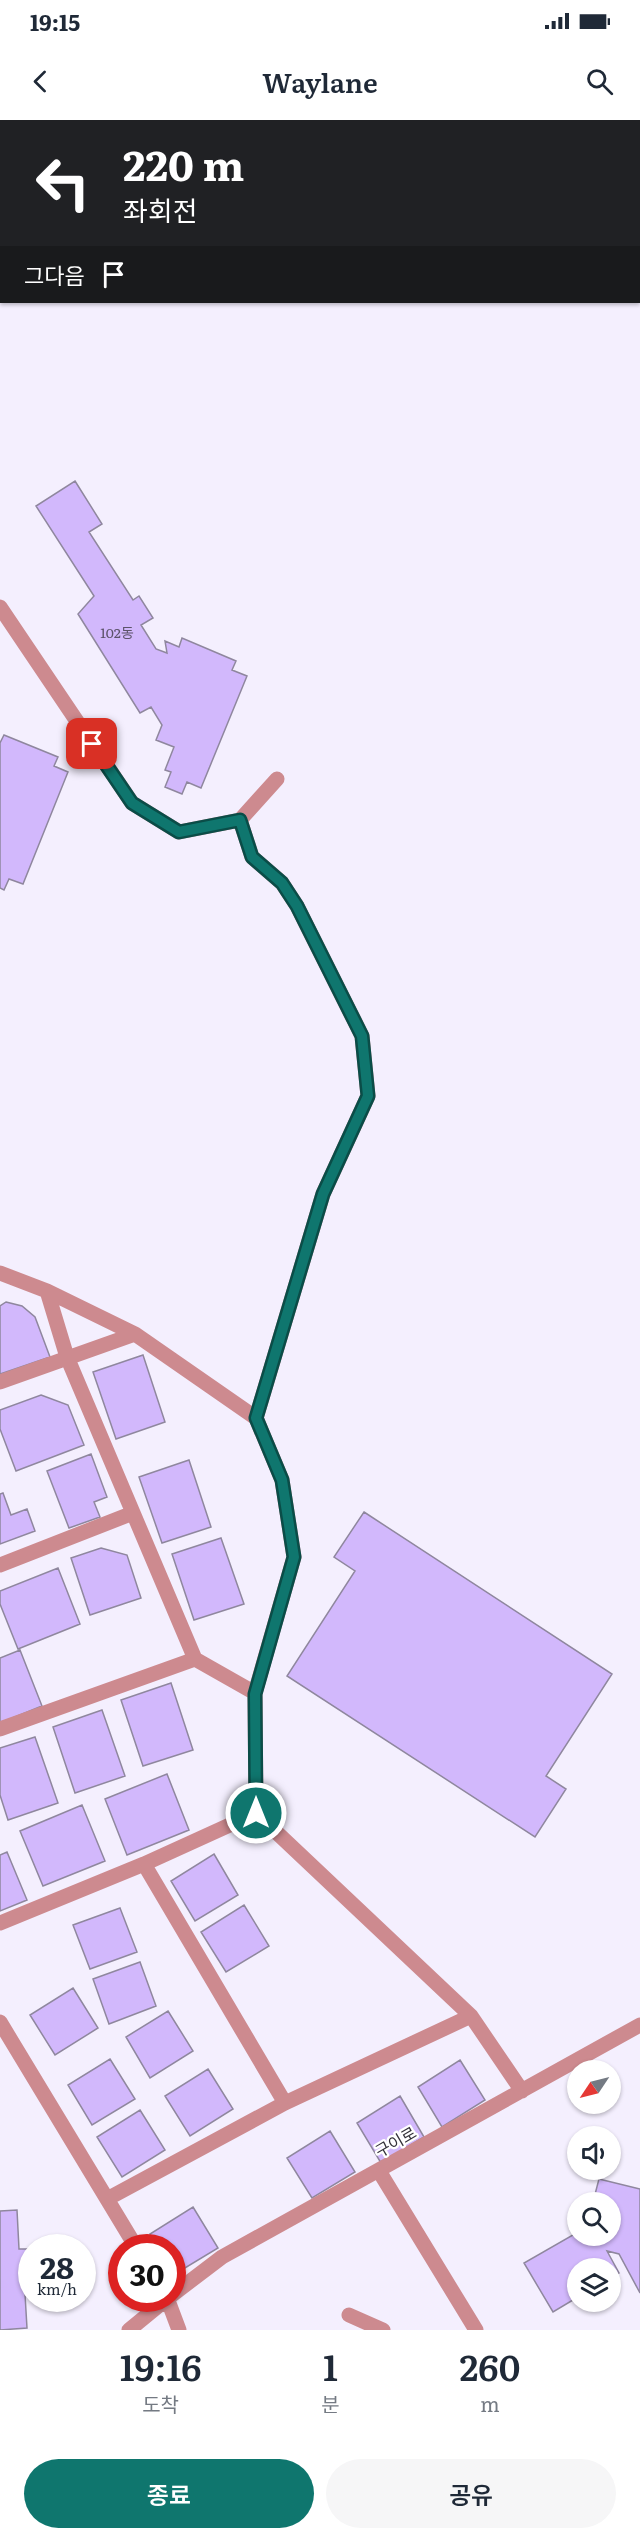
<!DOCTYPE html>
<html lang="ko">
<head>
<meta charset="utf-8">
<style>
	:root { --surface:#fff; --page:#f6f6f7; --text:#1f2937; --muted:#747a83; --accent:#0f766e }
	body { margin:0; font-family:Literata,"Noto Sans KR",serif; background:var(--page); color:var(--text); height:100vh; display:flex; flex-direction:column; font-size:22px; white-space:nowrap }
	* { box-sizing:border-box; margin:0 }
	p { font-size:20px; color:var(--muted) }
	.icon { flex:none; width:33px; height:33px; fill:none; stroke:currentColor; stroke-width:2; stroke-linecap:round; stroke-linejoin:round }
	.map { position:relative; height:2210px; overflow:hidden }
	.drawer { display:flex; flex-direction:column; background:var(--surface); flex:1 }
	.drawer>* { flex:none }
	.banner { position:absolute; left:0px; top:0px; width:640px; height:183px; box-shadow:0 2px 4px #0004; background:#202124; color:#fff; overflow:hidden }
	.needle { width:39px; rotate:235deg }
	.fabs { position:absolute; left:567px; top:1940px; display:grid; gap:12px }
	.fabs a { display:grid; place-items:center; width:54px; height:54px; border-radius:50%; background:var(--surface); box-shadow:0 2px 4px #0004; font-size:30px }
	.speed { position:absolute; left:18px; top:2114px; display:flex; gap:12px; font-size:30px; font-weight:700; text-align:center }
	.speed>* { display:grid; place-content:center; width:78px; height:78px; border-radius:50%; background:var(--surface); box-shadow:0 2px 4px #0004; line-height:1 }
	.speed small { font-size:15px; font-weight:400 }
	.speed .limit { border:9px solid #d22; background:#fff; color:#111 }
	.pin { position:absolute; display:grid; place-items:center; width:51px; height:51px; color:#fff; margin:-26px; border-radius:12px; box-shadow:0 3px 9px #0006 }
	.me { position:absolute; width:66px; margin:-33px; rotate:0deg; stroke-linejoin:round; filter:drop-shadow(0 0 4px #0008) }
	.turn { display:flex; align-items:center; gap:21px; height:126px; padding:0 24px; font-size:27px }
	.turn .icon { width:78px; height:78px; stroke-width:2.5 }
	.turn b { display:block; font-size:42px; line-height:51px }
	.then { display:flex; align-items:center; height:57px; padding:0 24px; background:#0003; gap:12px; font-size:22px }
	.eta { display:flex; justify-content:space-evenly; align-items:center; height:102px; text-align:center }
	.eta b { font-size:36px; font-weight:600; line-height:42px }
	.button { display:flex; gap:12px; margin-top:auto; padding:12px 24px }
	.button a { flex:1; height:69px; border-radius:36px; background:var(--accent); color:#fff; font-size:24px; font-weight:600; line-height:69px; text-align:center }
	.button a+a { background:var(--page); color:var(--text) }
	.status { display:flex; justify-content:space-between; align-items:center; height:42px; padding:0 30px; background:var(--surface); direction:ltr }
	.status svg { height:16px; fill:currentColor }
	header { display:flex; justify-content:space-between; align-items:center; height:78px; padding:0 24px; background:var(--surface); font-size:27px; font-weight:600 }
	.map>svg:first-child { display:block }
	.building { fill:#d2b8fc; stroke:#8f879e; stroke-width:1.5 }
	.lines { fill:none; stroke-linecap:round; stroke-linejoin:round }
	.minor { stroke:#cd8a8f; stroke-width:15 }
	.route-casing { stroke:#0a4d48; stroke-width:15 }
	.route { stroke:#0f766e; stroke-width:10 }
	.labels { text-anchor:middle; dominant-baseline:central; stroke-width:4.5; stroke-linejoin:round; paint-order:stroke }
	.number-label { font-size:14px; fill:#5c536a }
	.street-label { font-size:16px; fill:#34313a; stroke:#fff }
</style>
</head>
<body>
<div class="status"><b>19:15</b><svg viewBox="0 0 49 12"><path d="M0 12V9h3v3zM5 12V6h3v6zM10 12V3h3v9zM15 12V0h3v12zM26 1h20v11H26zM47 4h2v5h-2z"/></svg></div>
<header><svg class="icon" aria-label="back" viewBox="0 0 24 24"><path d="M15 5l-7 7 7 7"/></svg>Waylane<svg class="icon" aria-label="search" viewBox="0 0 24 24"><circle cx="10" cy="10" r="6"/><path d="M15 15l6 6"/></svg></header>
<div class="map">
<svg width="640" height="2210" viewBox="0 0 640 2210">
	<rect width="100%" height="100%" fill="#f4effe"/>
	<path class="building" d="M 2,134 L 2,166 L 0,166 L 0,135 Z
		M 75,361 L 102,404 L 89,412 L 133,480 L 139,476 L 153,498 L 141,505 L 156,529 L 167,533 L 165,521 L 179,527 L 182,518 L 236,541 L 232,550 L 247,556 L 201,668 L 187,662 L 182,674 L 165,667 L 171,652 L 165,650 L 174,627 L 156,620 L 162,605 L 151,587 L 140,593 L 78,494 L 94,476 L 36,386 Z
		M 4,615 L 58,637 L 54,646 L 68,652 L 23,764 L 9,759 L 4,770 L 0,768 L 0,623 Z
		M 6,1182 L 22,1186 L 35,1197 L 50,1237 L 0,1254 L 0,1186 Z
		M 143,1235 L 165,1302 L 116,1319 L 93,1252 Z
		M 41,1275 L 68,1285 L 84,1325 L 16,1351 L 0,1309 L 0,1290 Z
		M 91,1334 L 107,1377 L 94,1382 L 100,1397 L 69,1408 L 47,1351 Z
		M 189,1340 L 211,1407 L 162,1423 L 139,1357 Z
		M 3,1373 L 11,1395 L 27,1389 L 35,1411 L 0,1424 L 0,1374 Z
		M 364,1392 L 612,1554 L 546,1656 L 566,1669 L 535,1717 L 287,1556 L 355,1451 L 334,1437 Z
		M 221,1418 L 244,1484 L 194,1500 L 172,1434 Z
		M 101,1428 L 127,1435 L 141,1478 L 90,1495 L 71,1438 Z
		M 58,1448 L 80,1504 L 18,1529 L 0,1484 L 0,1471 Z
		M 20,1530 L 42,1586 L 0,1603 L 0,1538 Z
		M 171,1563 L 193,1630 L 143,1646 L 121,1580 Z
		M 102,1590 L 125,1656 L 75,1673 L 53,1607 Z
		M 35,1617 L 58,1683 L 8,1700 L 0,1675 L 0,1628 Z
		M 167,1654 L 189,1710 L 127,1735 L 105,1679 Z
		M 82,1685 L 105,1741 L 43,1766 L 20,1711 Z
		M 7,1732 L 27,1780 L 0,1791 L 0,1735 Z
		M 214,1734 L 238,1775 L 195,1801 L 171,1761 Z
		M 244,1785 L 269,1826 L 226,1852 L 201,1812 Z
		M 120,1788 L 137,1832 L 90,1849 L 73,1805 Z
		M 140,1842 L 156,1886 L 109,1904 L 93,1859 Z
		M 73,1868 L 98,1908 L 55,1935 L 30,1895 Z
		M 168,1891 L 193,1931 L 150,1958 L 126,1917 Z
		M 110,1939 L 135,1979 L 92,2005 L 68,1965 Z
		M 460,1940 L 485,1980 L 442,2007 L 418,1967 Z
		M 208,1949 L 233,1989 L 190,2016 L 165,1976 Z
		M 400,1976 L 424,2017 L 381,2043 L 357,2003 Z
		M 140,1990 L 165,2030 L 122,2057 L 97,2017 Z
		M 330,2011 L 355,2052 L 312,2078 L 287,2038 Z
		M 599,2059 L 640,2069 L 640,2173 L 619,2134 L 607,2131 L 619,2153 L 610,2158 L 610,2148 L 578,2148 L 578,2177 L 553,2192 L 524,2143 L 578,2112 L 578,2115 L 610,2115 L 610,2082 L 593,2082 Z
		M 193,2087 L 218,2128 L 175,2154 L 172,2150 L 172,2127 L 158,2127 L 150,2114 Z
		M 17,2090 L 19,2129 L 32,2129 L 32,2173 L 25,2174 L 27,2208 L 0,2210 L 0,2091 Z"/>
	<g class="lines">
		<path class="minor" d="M 0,487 L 132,683 L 179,712 L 240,700 L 277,659
			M 240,700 L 252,737 L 282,763 L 297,786 L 362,916 L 368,976 L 323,1074 L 256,1298
			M 0,1153 L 47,1171 L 135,1214 L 256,1298 L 282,1360 L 294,1437 L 255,1573 L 256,1693 L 471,1896 L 522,1971
			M 47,1171 L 67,1237 L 195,1539 L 255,1573
			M 0,1262 L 135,1214
			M 0,1445 L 133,1393
			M 0,1609 L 195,1539
			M 144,1744 L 285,1983
			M 0,1803 L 144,1744 L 256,1693
			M 0,1902 L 136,2127
			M 379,2051 L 476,2210
			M 107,2079 L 285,1983 L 471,1896
			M 172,2175 L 222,2137 L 640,1905
			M 167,2178 L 179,2210
			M 349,2195 L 383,2210
			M 129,2210 L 168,2178"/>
	</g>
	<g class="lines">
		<defs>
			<path id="route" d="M 92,624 L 132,683 L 179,712 L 240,700 L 252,737 L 282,763 L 297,786 L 362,916 L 368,976 L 323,1074 L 256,1298 L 282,1360 L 294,1437 L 255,1574 L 256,1693"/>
		</defs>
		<use href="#route" class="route-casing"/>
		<use href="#route" class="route"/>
	</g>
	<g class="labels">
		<g class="number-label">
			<text x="117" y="512">102동</text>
		</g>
		<g class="street-label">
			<text transform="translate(395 2021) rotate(-30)">구이로</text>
		</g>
	</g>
</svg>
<div class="fabs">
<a><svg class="needle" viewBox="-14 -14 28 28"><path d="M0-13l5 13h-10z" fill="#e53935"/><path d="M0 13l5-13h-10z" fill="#747a83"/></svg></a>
<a><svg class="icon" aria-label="sound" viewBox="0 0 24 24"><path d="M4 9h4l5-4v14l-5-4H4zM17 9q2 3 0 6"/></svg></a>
<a><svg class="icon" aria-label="search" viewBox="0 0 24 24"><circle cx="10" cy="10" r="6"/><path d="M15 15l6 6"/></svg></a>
<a><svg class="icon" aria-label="layers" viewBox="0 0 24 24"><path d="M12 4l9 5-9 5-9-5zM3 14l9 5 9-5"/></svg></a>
</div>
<div class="speed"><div>28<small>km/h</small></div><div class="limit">30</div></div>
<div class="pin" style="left:92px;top:624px;background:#d93025"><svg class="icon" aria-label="arrive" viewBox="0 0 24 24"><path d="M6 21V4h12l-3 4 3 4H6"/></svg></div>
<svg class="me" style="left:256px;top:1693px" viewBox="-20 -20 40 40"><circle r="17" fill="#0f766e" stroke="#fff" stroke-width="3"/><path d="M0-11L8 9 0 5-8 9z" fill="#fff"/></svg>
<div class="banner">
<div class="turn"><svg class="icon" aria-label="left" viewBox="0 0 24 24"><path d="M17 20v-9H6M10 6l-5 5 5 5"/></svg><div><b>220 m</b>좌회전</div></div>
<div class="then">그다음<svg class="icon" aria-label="arrive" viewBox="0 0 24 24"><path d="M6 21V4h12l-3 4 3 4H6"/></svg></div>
</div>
</div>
<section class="drawer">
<div class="eta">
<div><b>19:16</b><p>도착</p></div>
<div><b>1</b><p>분</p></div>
<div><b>260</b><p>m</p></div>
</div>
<div class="button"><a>종료</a><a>공유</a></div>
</section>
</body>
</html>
